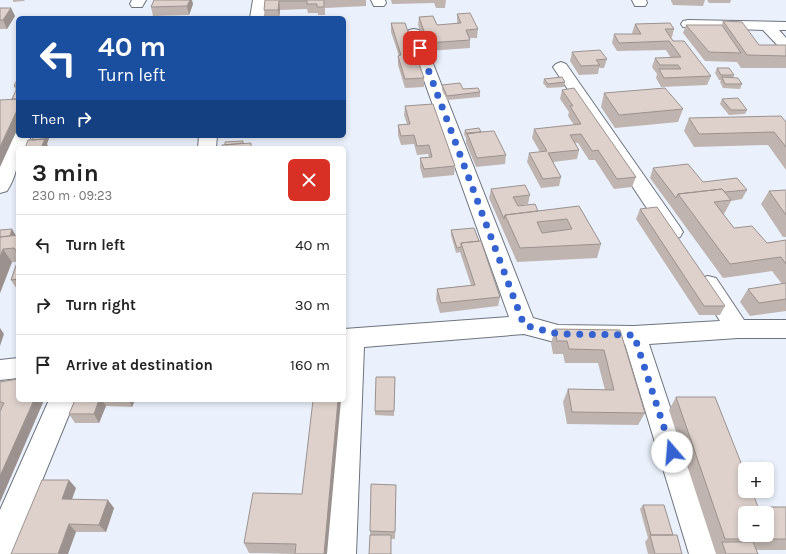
<!DOCTYPE html>
<html lang="en">
<head>
<meta charset="utf-8">
<style>
	:root { --surface:#fff; --page:#f6f6f6; --text:#222; --muted:#767676; --line:#e0e0e0 }
	body { margin:0; font-family:Karla,sans-serif; background:var(--page); color:var(--text); height:100vh; display:flex; flex-direction:column; font-size:15px; white-space:nowrap }
	* { box-sizing:border-box; margin:0 }
	p { font-size:13px; color:var(--muted) }
	.icon { flex:none; width:22px; height:22px; fill:none; stroke:currentColor; stroke-width:2; stroke-linecap:round; stroke-linejoin:round }
	.map { position:relative; flex:1; overflow:hidden }
	.side { position:absolute; left:16px; top:146px; width:330px; height:256px; display:flex; flex-direction:column; background:var(--surface); border-radius:6px; box-shadow:0 2px 6px #0003 }
	.side>* { flex:none }
	.hud { position:absolute; left:16px; top:16px; width:330px; height:122px; border-radius:6px; box-shadow:0 2px 6px #0003; background:#1a4fa0; color:#fff; overflow:hidden }
	.tools { position:absolute; left:738px; top:462px; display:grid; gap:8px }
	.tools a { display:grid; place-items:center; width:36px; height:36px; border-radius:6px; background:var(--surface); box-shadow:0 2px 6px #0003; font-size:20px }
	.pin { position:absolute; display:grid; place-items:center; width:34px; height:34px; color:#fff; margin:-17px; border-radius:8px; box-shadow:0 2px 6px #0006 }
	.me { position:absolute; width:44px; margin:-22px; rotate:342deg; stroke-linejoin:round; filter:drop-shadow(0 0 3px #0008) }
	.turn { display:flex; align-items:center; gap:14px; height:84px; padding:0 16px; font-size:18px }
	.turn .icon { width:52px; height:52px; stroke-width:2.5 }
	.turn b { display:block; font-size:28px; line-height:34px }
	.then { display:flex; align-items:center; height:38px; padding:0 16px; background:#0003; gap:8px; font-size:15px }
	.round { display:grid; place-items:center; flex:none; width:42px; height:42px; border-radius:6px; background:var(--page) }
	.headline { display:flex; align-items:center; justify-content:space-between; height:68px; padding:0 16px }
	h1 { font-size:24px; font-weight:700; line-height:30px }
	ul { padding:0; list-style:none }
	li { display:flex; align-items:center; gap:12px; height:60px; padding:0 16px; border-top:1px solid var(--line) }
	li div { flex:1 }
	li b { display:block; font-size:15px }
	li em { font-style:normal }
	.map>svg:first-child { display:block }
	.lines { fill:none; stroke-linecap:round; stroke-linejoin:round }
	.minor-casing { stroke:#6e747d; stroke-width:2 }
	.minor { fill:#fff; fill-rule:evenodd }
	.wall { fill:#bfb4af }
	.shaded-wall { fill:#9b928f }
	.building { fill:#ded1cc; stroke:#9b928f; fill-rule:evenodd }
	.route { stroke:#3462d1; stroke-width:7; stroke-dasharray:0 12.6 }
</style>
</head>
<body>
<div class="map">
<svg width="786" height="554" viewBox="0 0 786 554">
	<rect width="100%" height="100%" fill="#eaf1fc"/>
	<g class="lines">
		<defs>
			<path id="minor" d="M 132,0 L 146,0 L 142,7 L 132,7 L 130,4 Z
				M 253,0 L 267,0 L 264,18 L 250,18 Z
				M 371,0 L 385,0 L 386,3 L 384,6 L 374,6 Z
				M 632,0 L 646,0 L 647,3 L 645,6 L 635,6 Z
				M 688,20 L 786,22 L 786,30 L 779,30 L 786,38 L 786,50 L 781,49 L 763,30 L 683,27 L 681,24 L 683,21 Z
				M 414,29 L 419,30 L 421,33 L 533,318 L 558,325 L 634,326 L 720,321 L 697,284 L 700,278 L 708,276 L 716,278 L 744,320 L 786,320 L 786,338 L 738,338 L 649,344 L 719,554 L 689,554 L 625,344 L 558,343 L 524,334 L 364,347 L 356,554 L 326,554 L 336,400 L 344,400 L 344,329 L 509,317 L 407,33 L 409,30 Z
				M 561,62 L 566,64 L 680,227 L 683,232 L 680,237 L 673,239 L 666,237 L 553,67 L 556,64 Z
				M 16,132 L 18,132 L 18,136 L 31,136 L 26,148 L 18,148 C 18,165 16,177 7,191 L 0,193 L 0,166 Z
				M 199,136 L 217,136 L 216,148 L 198,148 Z
				M 18,358 L 18,378 L 0,380 L 0,360 Z
				M 49,400 L 75,400 L 12,554 L 0,554 L 0,510 Z"/>
		</defs>
		<use href="#minor" class="minor-casing"/>
		<use href="#minor" class="minor"/>
	</g>
	<path class="wall" d="M 13,0 L 25,0 L 24,1 L 13,2 Z
		M 265,0 L 366,0 L 366,6 L 325,8 L 325,15 L 318,15 L 318,13 L 308,13 L 307,9 L 280,10 L 279,18 L 265,18 L 264,10 Z
		M 391,0 L 446,0 L 445,8 L 436,8 L 434,3 L 392,4 Z
		M 671,0 L 705,0 L 703,6 L 673,5 L 671,1 Z
		M 707,0 L 731,0 L 730,3 L 709,3 Z
		M 193,4 L 189,15 L 153,16 L 151,7 Z
		M 0,8 L 11,8 L 15,16 L 7,29 L 0,29 Z
		M 457,14 L 478,29 L 477,38 L 470,38 L 470,48 L 428,51 L 418,25 L 419,17 L 437,25 L 457,24 Z
		M 723,21 L 759,45 L 786,45 L 786,68 L 741,68 L 737,62 L 705,61 L 683,33 L 686,25 L 722,25 Z
		M 391,23 L 424,78 L 424,87 L 405,88 L 398,65 L 398,56 L 399,56 L 391,32 Z
		M 635,24 L 674,29 L 672,37 L 671,37 L 673,41 L 711,76 L 707,85 L 661,87 L 656,78 L 657,74 L 652,67 L 655,58 L 671,58 L 666,50 L 617,51 L 612,43 L 614,34 L 633,34 L 632,33 Z
		M 572,52 L 607,59 L 604,68 L 599,68 L 598,74 L 579,75 L 570,61 Z
		M 717,68 L 734,75 L 733,78 L 742,84 L 740,89 L 723,88 L 720,82 L 721,80 L 719,80 L 715,73 Z
		M 18,79 L 18,127 L 12,99 L 16,91 L 14,86 Z
		M 544,79 L 565,82 L 564,87 L 547,88 L 543,83 Z
		M 442,85 L 480,92 L 480,97 L 447,100 L 442,90 Z
		M 562,90 L 636,177 L 632,187 L 614,189 L 595,160 L 589,160 L 578,143 L 575,143 L 579,150 L 577,159 L 553,162 L 561,177 L 559,186 L 541,188 L 527,162 L 529,153 L 540,152 L 532,138 L 534,129 L 574,125 L 568,116 L 569,112 L 560,99 Z
		M 604,93 L 683,109 L 678,122 L 615,128 L 601,107 Z
		M 722,99 L 747,110 L 745,114 L 729,115 L 720,104 Z
		M 405,106 L 455,166 L 454,175 L 423,178 L 420,167 L 420,158 L 429,157 L 428,154 L 417,155 L 414,144 L 401,145 L 398,135 L 398,125 L 407,124 L 404,115 Z
		M 689,118 L 786,122 L 786,170 L 768,145 L 694,147 L 684,131 Z
		M 465,130 L 481,132 L 506,155 L 505,164 L 476,167 L 466,143 L 466,138 L 464,134 Z
		M 653,168 L 703,182 L 747,190 L 742,199 L 731,201 L 724,214 L 723,214 L 734,228 L 767,243 L 786,240 L 786,311 L 750,316 L 740,302 L 748,289 L 782,284 L 772,271 L 723,278 L 650,178 Z
		M 491,189 L 530,195 L 528,204 L 517,206 L 518,206 L 538,211 L 579,206 L 601,244 L 597,258 L 517,262 L 489,198 Z
		M 786,190 L 786,237 L 783,237 L 761,204 L 769,191 Z
		M 640,209 L 725,306 L 720,315 L 699,315 L 636,219 Z
		M 0,230 L 15,234 L 15,235 L 18,235 L 18,291 L 11,280 L 17,262 L 12,262 L 0,293 Z
		M 451,230 L 479,241 L 500,297 L 498,306 L 440,313 L 436,299 L 437,289 L 471,285 L 460,252 L 456,253 L 451,235 Z
		M 555,329 L 620,330 L 645,413 L 638,425 L 567,424 L 563,402 L 568,389 L 605,390 L 598,363 L 565,363 L 563,354 L 553,354 L 551,343 Z
		M 395,377 L 394,416 L 375,415 L 375,411 Z
		M 0,382 L 18,400 L 44,400 L 0,502 Z
		M 676,397 L 758,507 L 786,507 L 786,550 L 756,550 L 758,554 L 716,554 L 669,410 Z
		M 75,400 L 135,400 L 132,407 L 106,406 L 99,423 L 75,423 L 69,414 Z
		M 396,485 L 395,539 L 391,539 L 370,535 L 370,531 Z
		M 76,488 L 72,499 L 114,508 L 106,532 L 76,532 L 11,554 Z
		M 302,494 L 295,554 L 249,553 L 244,543 Z
		M 643,505 L 673,535 L 682,554 L 648,554 L 645,542 L 648,538 L 640,509 Z"/>
	<path class="shaded-wall" d="M 190,0 L 192,0 L 193,4 L 189,15 L 187,6 Z
		M 279,1 L 280,10 L 279,18 L 278,10 Z
		M 11,8 L 15,16 L 7,29 L 3,20 Z
		M 18,108 L 18,127 L 0,167 L 0,147 Z
		M 46,136 L 50,136 L 47,144 L 49,148 L 41,148 Z
		M 12,229 L 15,234 L 10,248 L 6,246 Z
		M 3,249 L 12,262 L 0,293 L 0,257 Z
		M 0,328 L 4,334 L 0,346 Z
		M 34,400 L 44,400 L 0,502 L 0,476 Z
		M 99,400 L 102,400 L 106,406 L 99,423 L 94,414 Z
		M 129,400 L 135,400 L 132,407 Z
		M 338,400 L 341,400 L 327,554 L 324,554 Z
		M 69,480 L 76,488 L 69,507 L 62,499 Z
		M 108,500 L 114,508 L 106,532 L 99,525 Z
		M 69,524 L 76,532 L 68,554 L 58,554 Z"/>
	<path class="building" d="M 154,0 L 190,0 L 187,6 L 151,7 Z
		M 265,0 L 324,0 L 324,7 L 317,7 L 317,4 L 307,4 L 307,1 L 279,1 L 278,10 L 264,10 Z
		M 0,8 L 11,8 L 3,20 L 0,20 Z
		M 470,13 L 478,29 L 466,30 L 470,40 L 428,43 L 419,17 L 433,16 L 437,25 L 461,23 L 457,14 Z
		M 723,21 L 742,22 L 759,45 L 786,45 L 786,56 L 747,55 Z
		M 391,23 L 405,23 L 424,78 L 405,79 L 398,56 L 401,55 Z
		M 670,23 L 674,29 L 665,29 L 673,41 L 684,41 L 711,76 L 664,78 L 659,69 L 681,69 L 678,65 L 660,65 L 655,58 L 681,57 L 669,41 L 619,43 L 614,34 L 641,34 L 635,24 Z
		M 686,25 L 722,25 L 741,53 L 709,52 Z
		M 600,50 L 607,59 L 596,60 L 600,65 L 581,66 L 572,52 Z
		M 717,68 L 729,68 L 734,75 L 721,75 Z
		M 562,77 L 565,82 L 548,84 L 544,79 Z
		M 722,77 L 738,78 L 742,84 L 725,84 Z
		M 18,79 L 18,86 L 14,86 L 17,80 Z
		M 460,83 L 463,89 L 478,88 L 480,92 L 447,96 L 442,85 Z
		M 18,86 L 18,99 L 12,99 Z
		M 574,88 L 636,177 L 617,179 L 598,150 L 592,151 L 581,134 L 570,135 L 579,150 L 548,153 L 561,177 L 543,179 L 529,153 L 547,151 L 534,129 L 581,124 L 570,106 L 573,106 L 562,90 Z
		M 665,88 L 683,109 L 619,115 L 604,93 Z
		M 738,98 L 747,110 L 731,110 L 722,99 Z
		M 18,99 L 18,108 L 0,147 L 0,100 Z
		M 433,104 L 455,166 L 424,169 L 420,158 L 432,157 L 429,145 L 417,146 L 414,135 L 401,136 L 398,125 L 410,124 L 405,106 Z
		M 781,116 L 786,122 L 786,147 L 774,132 L 699,134 L 689,118 Z
		M 479,128 L 481,132 L 467,134 L 465,130 Z
		M 494,131 L 506,155 L 477,158 L 467,133 Z
		M 34,136 L 46,136 L 45,139 L 32,140 Z
		M 45,139 L 41,148 L 25,148 L 28,140 Z
		M 243,141 L 243,143 L 225,145 L 225,142 Z
		M 251,143 L 251,148 L 222,148 L 222,145 Z
		M 688,164 L 703,182 L 737,178 L 747,190 L 725,192 L 722,189 L 678,194 L 676,198 L 653,168 Z
		M 525,185 L 530,195 L 513,197 L 518,206 L 535,204 L 538,211 L 505,215 L 504,219 L 491,189 Z
		M 722,189 L 731,200 L 714,202 L 734,228 L 752,226 L 767,243 L 786,240 L 786,264 L 781,257 L 730,264 L 678,194 Z
		M 786,190 L 786,215 L 769,191 Z
		M 579,206 L 601,244 L 520,248 L 505,215 ZM 567,219 L 572,229 L 542,233 L 537,222 Z
		M 657,207 L 725,306 L 704,306 L 640,209 Z
		M 474,228 L 479,241 L 461,243 L 461,247 L 457,248 L 451,230 Z
		M 12,229 L 10,236 L 0,237 L 0,230 Z
		M 18,235 L 18,253 L 14,248 L 3,249 L 0,257 L 0,237 Z
		M 481,241 L 500,297 L 441,303 L 437,289 L 475,285 L 461,243 Z
		M 18,260 L 18,279 L 11,280 Z
		M 786,283 L 786,299 L 759,303 L 748,289 Z
		M 555,329 L 620,330 L 645,413 L 572,412 L 568,389 L 614,390 L 604,350 L 569,349 L 567,341 L 557,341 Z
		M 376,377 L 395,377 L 394,411 L 375,411 Z
		M 18,379 L 18,400 L 34,400 L 0,476 L 0,411 L 4,403 L 0,402 L 0,382 Z
		M 676,397 L 715,397 L 745,473 L 745,491 L 752,491 L 758,507 L 786,507 L 786,539 L 725,539 ZM 745,513 L 767,513 L 767,535 L 745,535 Z
		M 75,400 L 99,400 L 94,414 L 69,414 Z
		M 313,400 L 338,400 L 324,554 L 295,554 L 296,544 L 244,543 L 253,493 L 302,494 Z
		M 42,480 L 69,480 L 62,499 L 108,500 L 99,525 L 69,524 L 58,554 L 11,554 Z
		M 371,484 L 396,485 L 395,532 L 370,531 Z
		M 643,505 L 664,505 L 673,535 L 651,535 Z
		M 370,535 L 391,535 L 391,554 L 369,554 Z
		M 650,535 L 677,535 L 682,554 L 655,554 Z
		M 722,542 L 753,542 L 758,554 L 726,554 Z"/>
	<g class="lines">
		<path class="route" d="M 420,48 L 524,325 L 558,334 L 634,335 L 672,452"/>
	</g>
</svg>
<div class="tools">
<a>+</a>
<a>−</a>
</div>
<div class="pin" style="left:420px;top:48px;background:#d93025"><svg class="icon" aria-label="arrive" viewBox="0 0 24 24"><path d="M6 21V4h12l-3 4 3 4H6"/></svg></div>
<svg class="me" style="left:672px;top:452px" viewBox="-20 -20 40 40"><circle r="19" fill="#fff"/><path d="M0-13L10 11 0 6-10 11z" fill="#3462d1"/></svg>
<div class="hud">
<div class="turn"><svg class="icon" aria-label="left" viewBox="0 0 24 24"><path d="M17 20v-9H6M10 6l-5 5 5 5"/></svg><div><b>40 m</b>Turn left</div></div>
<div class="then">Then<svg class="icon" aria-label="right" viewBox="0 0 24 24"><path d="M7 20v-9h11M14 6l5 5-5 5"/></svg></div>
</div>
<section class="side">
<div class="headline"><div><h1>3 min</h1><p>230 m · 09:23</p></div><a class="round" style="background:#d93025;color:#fff"><svg class="icon" aria-label="close" viewBox="0 0 24 24"><path d="M6 6l12 12M18 6L6 18"/></svg></a></div>
<ul>
<li><svg class="icon" aria-label="left" viewBox="0 0 24 24"><path d="M17 20v-9H6M10 6l-5 5 5 5"/></svg><div><b>Turn left</b></div><em>40 m</em></li>
<li><svg class="icon" aria-label="right" viewBox="0 0 24 24"><path d="M7 20v-9h11M14 6l5 5-5 5"/></svg><div><b>Turn right</b></div><em>30 m</em></li>
<li><svg class="icon" aria-label="arrive" viewBox="0 0 24 24"><path d="M6 21V4h12l-3 4 3 4H6"/></svg><div><b>Arrive at destination</b></div><em>160 m</em></li>
</ul>
</section>
</div>
</body>
</html>
